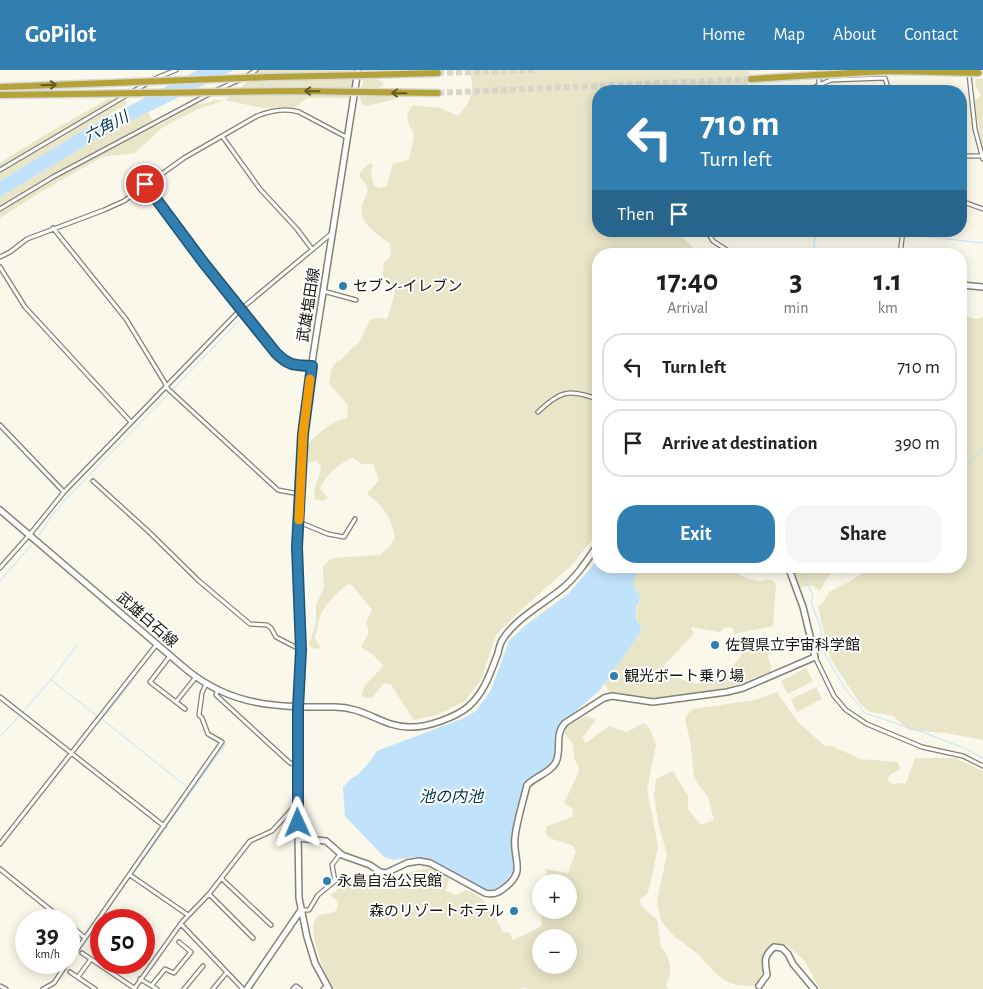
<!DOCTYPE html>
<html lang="en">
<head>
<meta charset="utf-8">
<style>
	:root { --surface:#fff; --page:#f6f6f6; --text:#202124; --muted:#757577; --line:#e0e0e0; --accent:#317fb1 }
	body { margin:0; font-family:"Alegreya Sans","Noto Sans JP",sans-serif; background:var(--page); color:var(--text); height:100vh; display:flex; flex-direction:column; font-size:19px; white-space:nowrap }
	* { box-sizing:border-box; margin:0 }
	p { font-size:16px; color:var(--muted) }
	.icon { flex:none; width:28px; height:28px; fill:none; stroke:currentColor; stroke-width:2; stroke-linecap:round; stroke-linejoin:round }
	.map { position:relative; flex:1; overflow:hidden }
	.sheet { position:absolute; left:592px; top:178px; width:375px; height:325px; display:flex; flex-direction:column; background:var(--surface); border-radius:20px; box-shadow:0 2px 12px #0003 }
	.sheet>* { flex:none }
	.guide { position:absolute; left:592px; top:15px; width:375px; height:152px; border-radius:20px; box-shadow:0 2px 12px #0003; background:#317fb1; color:#fff; overflow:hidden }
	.buttons { position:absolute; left:532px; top:804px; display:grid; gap:10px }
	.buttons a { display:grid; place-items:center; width:45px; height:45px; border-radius:50%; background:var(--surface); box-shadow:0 2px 12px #0003; font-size:25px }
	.speed { position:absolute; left:15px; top:839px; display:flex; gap:10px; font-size:25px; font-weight:700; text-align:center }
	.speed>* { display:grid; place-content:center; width:65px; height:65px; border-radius:50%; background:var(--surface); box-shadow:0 2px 12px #0003; line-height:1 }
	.speed small { font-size:12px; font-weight:400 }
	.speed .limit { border:8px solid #d22; background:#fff; color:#111 }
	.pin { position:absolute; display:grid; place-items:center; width:42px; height:42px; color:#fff; margin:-21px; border:2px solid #fff; border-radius:50%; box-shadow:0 1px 5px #0007 }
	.me { position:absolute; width:55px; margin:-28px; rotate:359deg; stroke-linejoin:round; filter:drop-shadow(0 0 4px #0008) }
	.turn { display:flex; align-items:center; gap:18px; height:105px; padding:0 25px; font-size:22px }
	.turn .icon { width:65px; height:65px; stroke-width:2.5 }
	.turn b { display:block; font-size:35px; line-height:42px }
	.then { display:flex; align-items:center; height:48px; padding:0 25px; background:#0003; gap:10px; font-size:19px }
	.eta { display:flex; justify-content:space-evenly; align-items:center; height:85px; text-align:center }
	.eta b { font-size:30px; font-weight:700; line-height:35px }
	.action { display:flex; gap:10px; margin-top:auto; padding:10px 25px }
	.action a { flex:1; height:58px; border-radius:20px; background:var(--accent); color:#fff; font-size:20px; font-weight:700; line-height:58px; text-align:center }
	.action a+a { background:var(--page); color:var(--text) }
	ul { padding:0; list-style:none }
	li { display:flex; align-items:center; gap:15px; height:68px; margin:0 10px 8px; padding:0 15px; border:2px solid var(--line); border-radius:20px }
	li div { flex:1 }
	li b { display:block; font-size:19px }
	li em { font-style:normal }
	header { display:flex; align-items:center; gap:30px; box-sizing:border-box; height:70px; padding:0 25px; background:var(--accent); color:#fff }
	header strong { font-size:24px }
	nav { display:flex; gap:28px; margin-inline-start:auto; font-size:18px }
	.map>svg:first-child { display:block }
	.green { fill:#e9e5c8; fill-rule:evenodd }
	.water { fill:#c0e2fb }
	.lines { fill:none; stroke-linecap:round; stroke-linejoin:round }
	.stream { stroke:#c0e2fb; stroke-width:1 }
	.highway-tunnel { stroke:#d8d6c9; stroke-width:6; stroke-dasharray:6 3; stroke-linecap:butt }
	.street-casing { stroke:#838174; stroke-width:5.5 }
	.secondary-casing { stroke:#838174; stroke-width:8 }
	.highway-casing { stroke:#d9d9d8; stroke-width:9 }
	.street { stroke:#fff; stroke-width:3 }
	.secondary { stroke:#fff; stroke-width:5 }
	.highway { stroke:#b4a338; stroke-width:6 }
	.highway-bridge-casing { stroke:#d9d9d8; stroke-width:9; stroke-linecap:butt }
	.highway-bridge { stroke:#b4a338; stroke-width:6 }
	.oneway { stroke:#645b23 }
	.route-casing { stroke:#205373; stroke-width:12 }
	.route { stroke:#317fb1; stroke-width:9 }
	.slow { stroke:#f59e0b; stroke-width:9 }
	.poi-dot { fill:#317fb1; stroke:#fff; stroke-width:2 }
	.labels { text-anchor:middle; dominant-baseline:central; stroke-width:4; stroke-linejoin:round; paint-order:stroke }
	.poi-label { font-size:15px; fill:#14130e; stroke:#fff; text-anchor:start }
	.street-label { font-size:15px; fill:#14130e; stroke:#fff }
	.water-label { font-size:16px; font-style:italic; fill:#003553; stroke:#fff }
</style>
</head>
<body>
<header>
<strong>GoPilot</strong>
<nav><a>Home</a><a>Map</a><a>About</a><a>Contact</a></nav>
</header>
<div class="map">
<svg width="983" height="919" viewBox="0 0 983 919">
	<rect width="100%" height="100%" fill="#faf8ea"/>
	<path class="green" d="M 252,0 L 353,0 L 350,28 L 307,28 L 296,37 L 262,38 L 225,30 L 196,40 L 163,57 L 135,83 L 102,87 L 39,123 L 0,148 L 0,127 L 106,63 L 148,42 L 156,57 L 196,34 L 207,33 L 215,30 L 225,30 L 255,6 Z
		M 365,0 L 384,0 L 376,0 L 373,4 L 374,8 L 383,12 L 383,15 L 371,22 L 372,26 L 396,26 L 396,29 L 367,36 L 362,34 L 360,28 Z
		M 468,0 L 767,0 L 750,1 L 747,21 L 599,21 L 599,161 L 682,161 L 682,167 L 700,184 L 599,184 L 599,461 L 571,496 L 523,538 L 496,565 L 481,610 L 465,631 L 437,645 L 414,650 L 391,615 L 384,613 L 372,628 L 362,627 C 361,614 377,606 383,595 L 373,585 L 361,577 L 369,562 L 366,553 L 372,540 L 352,515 L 349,514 C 341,518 325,535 321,544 C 317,552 319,560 314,567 L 321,578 L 314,579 L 309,575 L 316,552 L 316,535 L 324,518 L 323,498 L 324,495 L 332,488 L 380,485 L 390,476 L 395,467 C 392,449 383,435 367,424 L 379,410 L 373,394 L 361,394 L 353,388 C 340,392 326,405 320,418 L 328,428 L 323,431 L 315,429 C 312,414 321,408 321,396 L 316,391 L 306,393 C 306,386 306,378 310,372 C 316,364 336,349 347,348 L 348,335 L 329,314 L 331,300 L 336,292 L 342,289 L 351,279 L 359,273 L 370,250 L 376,248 L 386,249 L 388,247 L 395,222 L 394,219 C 383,207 382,209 384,192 L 391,186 L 390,174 C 376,163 354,151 364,130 C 366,126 369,121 366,115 C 365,112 361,109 359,106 L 362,100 L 370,93 L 373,94 L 371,104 L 374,116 L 381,118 L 387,116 L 393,93 L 406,91 L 409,89 L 414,66 C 411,55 401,49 413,35 L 440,38 L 458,46 C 471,31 477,20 468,0 Z
		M 976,9 L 983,9 L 983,79 L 974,32 L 981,25 L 975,15 Z
		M 108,29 L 124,30 L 127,34 L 0,111 L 0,93 L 38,69 Z
		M 961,245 L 976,249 L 983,247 L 983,670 L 946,663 L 909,660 L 893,646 L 870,642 L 861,635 L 830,588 L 818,537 L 824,531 L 829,522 L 849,512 L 866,501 L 865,496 L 901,496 L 903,499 L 907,496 L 961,496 Z
		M 638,496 L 728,496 C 735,503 747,509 757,511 C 763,512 767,509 772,510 L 776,515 L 773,556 L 734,564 L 733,559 L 729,557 L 724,558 L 720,562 L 691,557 L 694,564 L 664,595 C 684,621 716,617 735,593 C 741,586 745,580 744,571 L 763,567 L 772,601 C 740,614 688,632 653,631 C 639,630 625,626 611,624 L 604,613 L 640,563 C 636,546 634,544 641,527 L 633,515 Z
		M 788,496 L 839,496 L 827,508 L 820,521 L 812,515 L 799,518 L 794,503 Z
		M 806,598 L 813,611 L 788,624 L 781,611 Z
		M 816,617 L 822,629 L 797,642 L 791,629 Z
		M 777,622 L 798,652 L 826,677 L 830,675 L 860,689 L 898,692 L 900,699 L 891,704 L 887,709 L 891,714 L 906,713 L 915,688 L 955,688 L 983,701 L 983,919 L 820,919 L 804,890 L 786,875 C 767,884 766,897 756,915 L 753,916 L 736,915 L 726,911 L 715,903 L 698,884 L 675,867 L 661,851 L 657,831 L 667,784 L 659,757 L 654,726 L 656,709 L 673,701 L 688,726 L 688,739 L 701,755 L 714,750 L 708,727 L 697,713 L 694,706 L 690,670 L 685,650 L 686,646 L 693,639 L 755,630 Z
		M 586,646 L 596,650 L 582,668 L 586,673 L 609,656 L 627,662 L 644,653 L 650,659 L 656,675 L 647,719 L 658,776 L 650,816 L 647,824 L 639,830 C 641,838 650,844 657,849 L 661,877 L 667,885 L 670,895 L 670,905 L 666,914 L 668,919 L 528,919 L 524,917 L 520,919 L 333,919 C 326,904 306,863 316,848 C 321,842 331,845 337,840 L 338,832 L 330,825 L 353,808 L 372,804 L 378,806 L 385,813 L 410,802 L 429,798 L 449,809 L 446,821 L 456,825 L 465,820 C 486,825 494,846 504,863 L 509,862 L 513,870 L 542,856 L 540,839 L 541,837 L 541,840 L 569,840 L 569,833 L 572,833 L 569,812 C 558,812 549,810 545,799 L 568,803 L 576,781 L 572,775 L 549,768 L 545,762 L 547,756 L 572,747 L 573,739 L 564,733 L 578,704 L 579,698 L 574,688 L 573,674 L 564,662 L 567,656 ZM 541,868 L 569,868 L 569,895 L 541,895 Z"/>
	<path class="water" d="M 198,0 L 234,0 L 106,63 L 0,127 L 0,111 L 87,58 Z
		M 599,488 L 599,496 L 638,496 L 633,515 L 641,527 L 636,538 L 636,550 L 641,556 L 640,563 L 600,620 L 561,654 L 556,666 L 555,689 L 552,693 L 525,713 L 512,770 L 515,800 L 497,821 L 489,822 L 424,789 L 414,787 L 393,790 L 384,787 L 345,746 L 343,717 L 351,709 L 360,703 L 371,690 L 377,681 L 464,648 L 476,641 L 491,620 L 509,571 L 526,555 L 569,523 Z"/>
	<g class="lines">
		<path class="stream" d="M 877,161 L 983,173
			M 813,184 L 816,161
			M 0,359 L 61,423
			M 961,402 L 983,378
			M 39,465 L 52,445 L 67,428 L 242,248
			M 799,496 L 813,525 L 811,532 L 820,556 L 825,584 L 846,620 L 865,643 L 928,664 L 964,678 L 983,688
			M 0,511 L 31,475
			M 51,610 L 97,646
			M 132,612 L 102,649 L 187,717
			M 0,667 L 51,610 L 77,575
			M 179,837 L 133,804 L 226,673
			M 182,855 L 190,845
			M 184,860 L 233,911"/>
		<path class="highway-tunnel" d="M 438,3 L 536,0
			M 438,23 L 751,9"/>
		<defs>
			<path id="street" d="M 969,4 L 975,59 L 983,89
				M 247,6 L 256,0
				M 154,9 L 176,0
				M 819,15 L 831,10 L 885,8 L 889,21
				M 217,20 L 239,10
				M 793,21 L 810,20 L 819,15 L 819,0
				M 132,22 L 146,14
				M 222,66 L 260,119 L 297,159 L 312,179
				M 961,86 L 982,86
				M 0,100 L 127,25
				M 145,115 L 203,192 L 276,283 C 289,296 294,295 311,296
				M 961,131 L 983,139
				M 0,139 L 53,107 L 209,24
				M 53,158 L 126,249 L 165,313 L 168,319 L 278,420 L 299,424
				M 707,161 L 713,171 L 733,184
				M 900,184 L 903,161
				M 0,187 L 10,182 L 27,169 L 104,140 L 124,131 L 184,88 L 257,46 C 270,41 286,38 299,42 L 348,68
				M 0,197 L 25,237 L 131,352
				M 323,221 L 356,230
				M 538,342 C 560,321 569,318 599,330
				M 0,355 L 64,422
				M 93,411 L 148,461 L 199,511 L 250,554 L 267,555 L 271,558 L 276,567 L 301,580
				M 299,452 L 328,464 L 344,467 L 355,449
				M 599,458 L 596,463 L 599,470
				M 0,498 L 31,463 L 64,422 L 241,239 L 331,164
				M 170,586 L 150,612 L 176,632 L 196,607
				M 815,587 L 834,626 L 846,640 L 867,654 L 922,677 L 963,686 L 983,696
				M 217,621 L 216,625 L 290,693 L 297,695
				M 0,627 L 164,756
				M 176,632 L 185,639
				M 0,774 L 157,574
				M 0,799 L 63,850
				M 130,805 L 188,845
				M 222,809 L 271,855
				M 209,824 L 253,868
				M 302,840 L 309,840 L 318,825 L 335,811 L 332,795 L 340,784
				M 69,854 L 85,868
				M 181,854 L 243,919
				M 82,883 L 134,918
				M 69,891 L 222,672 L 208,664 L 202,648 L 199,645 L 202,623 L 206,614
				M 70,902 L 95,919
				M 78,907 L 91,889
				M 140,909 L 157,919
				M 152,915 L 165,899 L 174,903 L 191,882 L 179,872
				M 0,916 L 6,919
				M 43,919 L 54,913 L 68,892
				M 134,919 L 182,852 L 209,824 L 250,771 L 272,761 L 293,738 L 297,738
				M 184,919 L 203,896
				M 213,919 L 227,902
				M 293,919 L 296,916 L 300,919
				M 323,919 L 327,916"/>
			<path id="secondary" d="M 961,215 L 983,217
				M 0,440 L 187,600 C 233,637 277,637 333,637 C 364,636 382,657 409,657 C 426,658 457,647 469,636 C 485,622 491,601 498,583 C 499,578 500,573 503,569 C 516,548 545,533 564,517 C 578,505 588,489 599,473
				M 298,768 L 326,771 L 342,785 L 370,795 L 380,802 L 386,803 L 407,793 L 419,791 L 430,793 L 485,823 C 492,825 497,824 503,819 C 528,801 512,791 515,767 C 517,750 523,732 527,715 C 536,706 550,703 556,692 C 562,679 554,665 565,653 L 604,628 L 612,626 L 653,632 L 727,622 L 743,618 L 815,587 L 803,537 L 789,499 L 785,496
				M 759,916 L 767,905 C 765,891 763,887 774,877 L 782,878 L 788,884 L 793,894 L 814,919
				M 247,919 L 301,840
				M 329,919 L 315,893 L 307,867 L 299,828 L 297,695 L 301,580 L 297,477 L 305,337 L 358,0"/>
			<path id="highway" d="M 365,5 L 438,3
				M 751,9 L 815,5
				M 360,22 L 438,23"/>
		</defs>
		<use href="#street" class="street-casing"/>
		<use href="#secondary" class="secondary-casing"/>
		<use href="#highway" class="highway-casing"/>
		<use href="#street" class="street"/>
		<use href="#secondary" class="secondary"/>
		<use href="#highway" class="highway"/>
		<defs>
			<path id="highway-bridge" d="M 815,5 L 890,1 L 979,3
				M 0,17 L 271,7 L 365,5
				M 0,25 L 300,21 L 360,22"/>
		</defs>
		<use href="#highway-bridge" class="highway-bridge-casing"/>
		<use href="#highway-bridge" class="highway-bridge"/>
	</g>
	<defs><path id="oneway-shaft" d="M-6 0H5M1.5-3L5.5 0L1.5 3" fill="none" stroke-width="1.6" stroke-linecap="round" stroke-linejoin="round" transform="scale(1.25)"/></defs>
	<g class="oneway">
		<use href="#oneway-shaft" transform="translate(49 15) rotate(-2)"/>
		<use href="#oneway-shaft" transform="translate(312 21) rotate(-179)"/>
		<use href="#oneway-shaft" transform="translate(399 23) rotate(-179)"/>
	</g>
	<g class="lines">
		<defs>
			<path id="route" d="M 145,114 L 203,192 L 276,283 C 289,296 294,295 312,296 L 303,364 L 297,477 L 301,580 L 298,638 L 298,753"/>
		</defs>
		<use href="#route" class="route-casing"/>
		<use href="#route" class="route"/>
		<path class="slow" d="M 299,450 L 303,364 L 310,309"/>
	</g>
	<g class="poi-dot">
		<circle cx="343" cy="216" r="5"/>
		<circle cx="715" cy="575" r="5"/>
		<circle cx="614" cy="606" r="5"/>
		<circle cx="327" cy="811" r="5"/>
		<circle cx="514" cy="841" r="5"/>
	</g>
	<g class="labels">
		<g class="poi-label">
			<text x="353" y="216">セブン-イレブン</text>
			<text x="725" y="575">佐賀県立宇宙科学館</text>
			<text x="624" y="606">観光ボート乗り場</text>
			<text x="337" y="811">永島自治公民館</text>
			<text x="504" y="841" text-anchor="end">森のリゾートホテル</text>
		</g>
		<g class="street-label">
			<text transform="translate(309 235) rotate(-81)">武雄塩田線</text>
			<text transform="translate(147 550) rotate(41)">武雄白石線</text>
		</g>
		<g class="water-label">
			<text transform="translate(106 57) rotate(-28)">六角川</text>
			<text x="451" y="727">池の内池</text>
		</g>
	</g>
</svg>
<div class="buttons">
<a>+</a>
<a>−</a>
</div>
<div class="speed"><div>39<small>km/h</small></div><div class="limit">50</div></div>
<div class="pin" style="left:145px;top:114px;background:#d93025"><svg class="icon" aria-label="arrive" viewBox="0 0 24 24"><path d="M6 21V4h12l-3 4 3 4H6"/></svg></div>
<svg class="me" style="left:298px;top:753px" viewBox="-20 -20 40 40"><path d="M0-17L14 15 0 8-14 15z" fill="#317fb1" stroke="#fff" stroke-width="4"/></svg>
<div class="guide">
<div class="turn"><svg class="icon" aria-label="left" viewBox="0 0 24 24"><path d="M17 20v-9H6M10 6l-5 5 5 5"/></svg><div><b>710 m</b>Turn left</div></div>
<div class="then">Then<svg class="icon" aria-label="arrive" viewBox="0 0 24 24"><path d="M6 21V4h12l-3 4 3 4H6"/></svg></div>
</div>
<section class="sheet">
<div class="eta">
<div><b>17:40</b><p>Arrival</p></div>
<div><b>3</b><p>min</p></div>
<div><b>1.1</b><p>km</p></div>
</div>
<ul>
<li><svg class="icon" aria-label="left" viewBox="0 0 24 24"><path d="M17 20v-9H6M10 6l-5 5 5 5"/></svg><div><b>Turn left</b></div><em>710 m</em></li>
<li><svg class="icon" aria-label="arrive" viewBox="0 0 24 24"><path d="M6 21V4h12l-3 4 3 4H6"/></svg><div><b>Arrive at destination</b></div><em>390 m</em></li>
</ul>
<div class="action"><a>Exit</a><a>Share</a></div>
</section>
</div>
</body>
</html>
